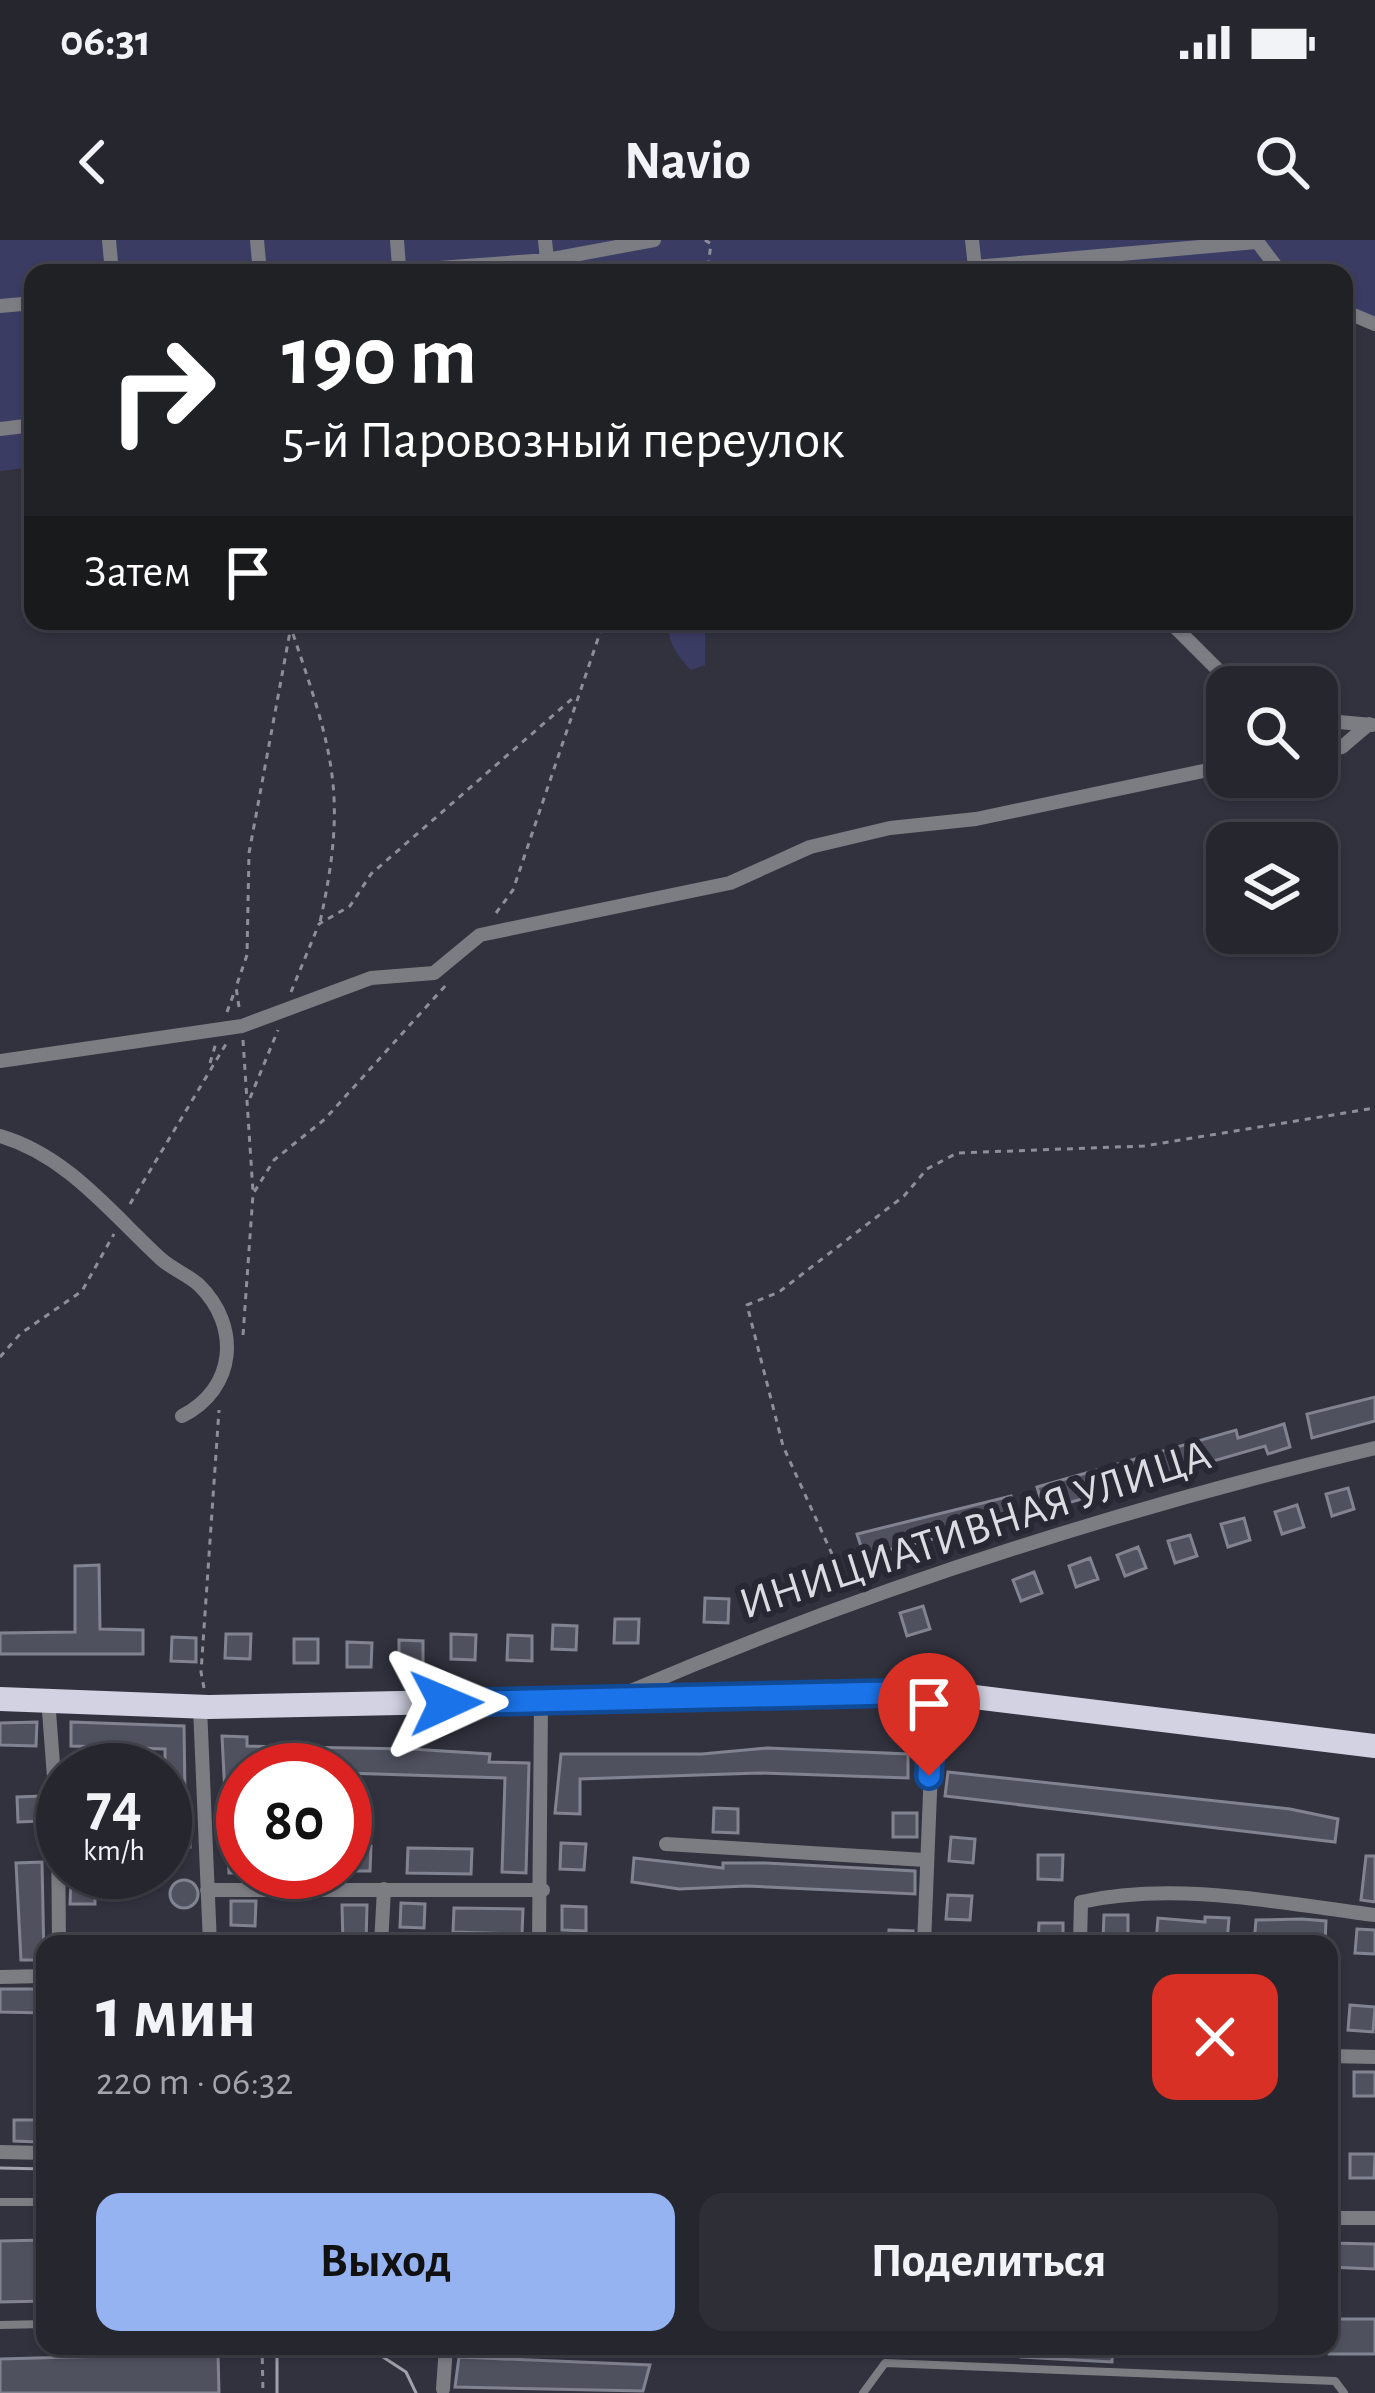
<!DOCTYPE html>
<html lang="ru">
<head>
<meta charset="utf-8">
<style>
	:root { --surface:#26262f; --page:#2e2e37; --text:#f1f3f6; --muted:#a4a5aa; --line:#42434b; --accent:#95b2f1 }
	body { margin:0; font-family:"Alegreya Sans",sans-serif; background:var(--page); color:var(--text); height:100vh; display:flex; flex-direction:column; font-size:45px; white-space:nowrap }
	* { box-sizing:border-box; margin:0 }
	p { font-size:39px; color:var(--muted) }
	.icon { flex:none; width:66px; height:66px; fill:none; stroke:currentColor; stroke-width:2; stroke-linecap:round; stroke-linejoin:round }
	.map { position:relative; flex:1; overflow:hidden }
	.panel { position:absolute; left:36px; top:1695px; width:1302px; height:420px; display:flex; flex-direction:column; background:var(--surface); border-radius:24px; box-shadow:0 3px 9px #0004,0 0 0 3px var(--line) }
	.panel>* { flex:none }
	.guide { position:absolute; left:24px; top:24px; width:1329px; height:366px; border-radius:24px; box-shadow:0 3px 9px #0004,0 0 0 3px var(--line); background:#202124; color:#fff; overflow:hidden }
	.fabs { position:absolute; left:1206px; top:426px; display:grid; gap:24px }
	.fabs a { display:grid; place-items:center; width:132px; height:132px; border-radius:24px; background:var(--surface); box-shadow:0 3px 9px #0004,0 0 0 3px var(--line); font-size:60px }
	.speed { position:absolute; left:36px; top:1503px; display:flex; gap:24px; font-size:60px; font-weight:700; text-align:center }
	.speed>* { display:grid; place-content:center; width:156px; height:156px; border-radius:50%; background:var(--surface); box-shadow:0 3px 9px #0004,0 0 0 3px var(--line); line-height:1 }
	.speed small { font-size:30px; font-weight:400 }
	.speed .limit { border:18px solid #d22; background:#fff; color:#111 }
	.pin { position:absolute; display:grid; place-items:center; width:102px; height:102px; color:#fff; margin:-123px -51px; border-radius:50% 50% 50% 0; rotate:-45deg; box-shadow:0 0 12px #0007 }
	.pin .icon { rotate:45deg }
	.me { position:absolute; width:132px; margin:-66px; rotate:89deg; stroke-linejoin:round; filter:drop-shadow(0 0 9px #0008) }
	.turn { display:flex; align-items:center; gap:42px; height:252px; padding:0 60px; font-size:54px }
	.turn .icon { width:156px; height:156px; stroke-width:2.5 }
	.turn b { display:block; font-size:84px; line-height:102px }
	.then { display:flex; align-items:center; height:114px; padding:0 60px; background:#0003; gap:24px; font-size:45px }
	.round { display:grid; place-items:center; flex:none; width:126px; height:126px; border-radius:24px; background:var(--page) }
	.headline { display:flex; align-items:center; justify-content:space-between; height:204px; padding:0 60px }
	h1 { font-size:72px; font-weight:600; line-height:90px }
	.cta { display:flex; gap:24px; margin-top:auto; padding:24px 60px }
	.cta a { flex:1; height:138px; border-radius:24px; background:var(--accent); color:#111; font-size:48px; font-weight:600; line-height:138px; text-align:center }
	.cta a+a { background:var(--page); color:var(--text) }
	.status { display:flex; justify-content:space-between; align-items:center; height:84px; padding:0 60px; background:var(--surface); direction:ltr }
	.status svg { height:33px; fill:currentColor }
	header { display:flex; justify-content:space-between; align-items:center; height:156px; padding:0 60px; background:var(--surface); font-size:54px; font-weight:600 }
	.map>svg:first-child { display:block }
	.green { fill:#3b3c63 }
	.building { fill:#50515f; stroke:#828391; stroke-width:3 }
	.lines { fill:none; stroke-linecap:round; stroke-linejoin:round }
	.path { stroke:#8e8e98; stroke-width:3; stroke-dasharray:6 6; stroke-linecap:butt }
	.service { stroke:#7c7c83; stroke-width:8 }
	.minor { stroke:#7c7c83; stroke-width:14 }
	.trunk { stroke:#d2d2e2; stroke-width:24 }
	.tram { stroke:#a0a0aa; stroke-width:3 }
	.route-casing { stroke:#114b97; stroke-width:30 }
	.route { stroke:#1a73e8; stroke-width:21 }
	.labels { text-anchor:middle; dominant-baseline:central; stroke-width:12; stroke-linejoin:round; paint-order:stroke }
	.street-label { font-size:45px; fill:#dbdbe3; stroke:#282835 }
</style>
</head>
<body>
<div class="status"><b>06:31</b><svg viewBox="0 0 49 12"><path d="M0 12V9h3v3zM5 12V6h3v6zM10 12V3h3v9zM15 12V0h3v12zM26 1h20v11H26zM47 4h2v5h-2z"/></svg></div>
<header><svg class="icon" aria-label="back" viewBox="0 0 24 24"><path d="M15 5l-7 7 7 7"/></svg>Navio<svg class="icon" aria-label="search" viewBox="0 0 24 24"><circle cx="10" cy="10" r="6"/><path d="M15 15l6 6"/></svg></header>
<div class="map">
<svg width="1375" height="2153" viewBox="0 0 1375 2153">
	<rect width="100%" height="100%" fill="#32323f"/>
	<path class="green" d="M 0,0 L 1375,0 L 1375,79 L 1344,83 L 1344,33 L 33,33 L 33,227 L 0,231 Z
		M 668,381 L 705,381 L 705,425 L 691,430 C 675,413 669,404 668,381 Z"/>
	<path class="building" d="M 1375,1157 L 1375,1181 L 1312,1198 L 1307,1174 Z
		M 1284,1184 L 1290,1207 L 1268,1214 L 1265,1206 L 1044,1270 L 1037,1247 L 1236,1190 L 1238,1198 Z
		M 1348,1248 L 1354,1269 L 1332,1276 L 1326,1254 Z
		M 1011,1256 L 1018,1278 L 864,1316 L 857,1294 Z
		M 1297,1265 L 1304,1287 L 1282,1294 L 1275,1272 Z
		M 1244,1278 L 1250,1300 L 1228,1307 L 1221,1284 Z
		M 1190,1295 L 1197,1316 L 1175,1323 L 1168,1301 Z
		M 1138,1307 L 1146,1328 L 1125,1336 L 1117,1315 Z
		M 1090,1318 L 1098,1339 L 1076,1347 L 1069,1326 Z
		M 99,1325 L 100,1389 L 143,1390 L 143,1414 L 0,1414 L 0,1393 L 75,1392 L 75,1326 Z
		M 1034,1332 L 1042,1353 L 1021,1361 L 1013,1340 Z
		M 705,1358 L 729,1359 L 728,1383 L 704,1382 Z
		M 923,1366 L 930,1389 L 907,1396 L 900,1373 Z
		M 615,1379 L 639,1379 L 638,1403 L 614,1403 Z
		M 553,1385 L 577,1386 L 576,1410 L 552,1409 Z
		M 226,1394 L 251,1394 L 250,1419 L 225,1418 Z
		M 451,1394 L 476,1395 L 475,1420 L 451,1419 Z
		M 508,1395 L 532,1396 L 532,1421 L 507,1420 Z
		M 172,1397 L 196,1398 L 196,1422 L 171,1421 Z
		M 294,1399 L 318,1399 L 318,1423 L 294,1423 Z
		M 399,1400 L 423,1401 L 423,1425 L 399,1424 Z
		M 347,1402 L 372,1403 L 371,1427 L 347,1427 Z
		M 37,1482 L 36,1506 L 0,1505 L 0,1483 Z
		M 71,1482 L 184,1486 L 185,1554 L 165,1554 L 165,1509 L 71,1506 Z
		M 222,1496 L 247,1497 L 247,1506 L 411,1509 L 490,1514 L 489,1522 L 529,1523 L 526,1633 L 502,1632 L 505,1538 L 243,1530 L 243,1633 L 229,1633 Z
		M 767,1508 L 908,1514 L 908,1538 L 759,1533 L 580,1539 L 580,1574 L 555,1573 L 561,1514 L 702,1514 Z
		M 948,1532 L 1290,1569 L 1338,1579 L 1335,1602 L 945,1556 Z
		M 42,1556 L 42,1581 L 18,1582 L 17,1557 Z
		M 714,1568 L 738,1569 L 738,1593 L 713,1592 Z
		M 893,1573 L 917,1573 L 917,1597 L 893,1597 Z
		M 167,1583 L 191,1583 L 190,1607 L 166,1607 Z
		M 951,1597 L 975,1599 L 973,1623 L 949,1621 Z
		M 561,1603 L 586,1604 L 584,1630 L 560,1629 Z
		M 346,1606 L 371,1606 L 370,1631 L 346,1631 Z
		M 408,1608 L 472,1609 L 471,1634 L 407,1633 Z
		M 1038,1615 L 1063,1615 L 1062,1640 L 1038,1639 Z
		M 1366,1616 L 1375,1616 L 1375,1662 L 1361,1660 Z
		M 634,1618 L 723,1628 L 723,1623 L 766,1623 L 915,1631 L 915,1654 L 746,1646 L 679,1649 L 632,1642 Z
		M 42,1622 L 44,1720 L 21,1720 L 16,1623 Z
		M 71,1639 L 95,1639 L 95,1664 L 70,1664 Z
		M170 1654a14 14 0 1 1 28 0a14 14 0 1 1-28 0Z
		M 948,1655 L 972,1656 L 970,1680 L 946,1679 Z
		M 231,1661 L 256,1661 L 255,1686 L 231,1685 Z
		M 401,1663 L 425,1664 L 424,1688 L 400,1687 Z
		M 342,1665 L 367,1665 L 366,1704 L 343,1704 Z
		M 562,1666 L 586,1667 L 586,1691 L 562,1690 Z
		M 454,1668 L 523,1669 L 522,1694 L 453,1692 Z
		M 1104,1675 L 1128,1675 L 1128,1699 L 1103,1699 Z
		M 1205,1677 L 1229,1678 L 1227,1702 L 1156,1702 L 1158,1678 L 1205,1682 Z
		M 1302,1679 L 1326,1681 L 1325,1704 L 1254,1703 L 1256,1680 Z
		M 1039,1683 L 1063,1683 L 1063,1704 L 1038,1704 Z
		M 1357,1689 L 1375,1690 L 1375,1714 L 1355,1713 Z
		M 889,1690 L 913,1691 L 912,1704 L 888,1704 Z
		M 0,1749 L 45,1749 L 45,1773 L 0,1772 Z
		M 1350,1765 L 1375,1767 L 1373,1792 L 1348,1790 Z
		M 1354,1832 L 1375,1832 L 1375,1856 L 1354,1856 Z
		M 14,1880 L 39,1880 L 38,1902 L 14,1901 Z
		M 1350,1914 L 1375,1914 L 1374,1938 L 1350,1938 Z
		M 45,2000 L 45,2061 L 0,2062 L 0,2001 Z
		M 1329,2003 L 1375,2004 L 1375,2029 L 1329,2027 Z
		M 1329,2079 L 1375,2079 L 1375,2114 L 1329,2114 Z
		M 1022,2106 L 1113,2106 L 1112,2122 L 1021,2117 Z
		M 218,2113 L 219,2153 L 0,2153 L 0,2119 Z
		M 459,2117 L 650,2125 L 643,2151 L 455,2147 Z"/>
	<g class="lines">
		<path class="path" d="M 705,0 L 711,4 L 707,33
			M 293,394 C 333,512 348,556 320,682
			M 496,673 L 513,650 L 604,381
			M 291,752 L 319,684 L 350,666 L 371,634 L 573,458
			M 239,767 L 236,747 L 247,715 L 249,613 L 292,381
			M 227,772 L 234,753
			M 243,800 L 253,952
			M 210,823 L 216,803
			M 250,858 L 278,790
			M 130,964 L 226,804
			M 243,1095 L 253,954 L 274,920 L 325,879 L 446,745
			M 0,1117 L 20,1094 L 82,1051 L 114,994
			M 847,1347 L 783,1206 L 747,1065 L 779,1052 L 904,956 L 927,929 L 957,913 L 1144,906 L 1375,868
			M 204,1448 L 201,1432 L 219,1170
			M 262,2106 L 263,2153"/>
		<path class="service" d="M 0,1962 L 45,1962
			M 0,2085 L 45,2084
			M 863,2153 L 885,2123 L 1335,2141 L 1344,2153"/>
		<path class="minor" d="M 109,0 L 112,33
			M 257,0 L 260,33
			M 397,0 L 399,27
			M 545,0 L 547,20
			M 972,0 L 975,27 L 1256,2
			M 1256,0 L 1281,33
			M 370,33 L 547,20 L 654,0
			M 924,33 L 975,27
			M 0,66 L 33,63
			M 1344,71 L 1375,84
			M 0,189 L 33,185
			M 1169,381 L 1235,447
			M 1317,480 L 1372,485
			M 1317,511 L 1342,507 L 1369,484
			M 0,821 L 242,786 L 371,738 L 434,733 L 480,695 L 730,643 L 810,607 L 890,588 L 976,579 L 1227,526
			M 0,896 C 68,916 111,973 161,1019 C 172,1029 188,1035 199,1045 C 241,1086 236,1149 182,1176
			M 626,1453 C 868,1349 1120,1269 1375,1208
			M 48,1458 L 58,1590 L 59,1704
			M 200,1467 L 210,1704
			M 666,1604 L 925,1620
			M 207,1650 L 543,1650
			M 381,1704 L 384,1649
			M 539,1704 L 541,1461
			M 924,1704 L 934,1452
			M 1080,1704 L 1081,1662 C 1174,1641 1281,1663 1375,1675
			M 0,1737 L 45,1736
			M 1329,1816 L 1375,1817
			M 0,1912 L 45,1913
			M 1329,1978 L 1375,1978
			M 443,2149 L 446,2106"/>
		<path class="trunk" d="M 0,1459 L 209,1467 L 934,1452 L 1375,1506"/>
		<path class="tram" d="M 0,1928 L 45,1929
			M 366,2106 L 406,2132 L 416,2153
			M 277,2153 L 277,2106"/>
	</g>
	<g class="lines">
		<defs>
			<path id="route" d="M 446,1463 L 934,1452 L 929,1536"/>
		</defs>
		<use href="#route" class="route-casing"/>
		<use href="#route" class="route"/>
	</g>
	<g class="labels">
		<g class="street-label">
			<text transform="translate(975 1290) rotate(-18)">ИНИЦИАТИВНАЯ УЛИЦА</text>
		</g>
	</g>
</svg>
<div class="fabs">
<a><svg class="icon" aria-label="search" viewBox="0 0 24 24"><circle cx="10" cy="10" r="6"/><path d="M15 15l6 6"/></svg></a>
<a><svg class="icon" aria-label="layers" viewBox="0 0 24 24"><path d="M12 4l9 5-9 5-9-5zM3 14l9 5 9-5"/></svg></a>
</div>
<div class="speed"><div>74<small>km/h</small></div><div class="limit">80</div></div>
<div class="pin" style="left:929px;top:1536px;background:#d93025"><svg class="icon" aria-label="arrive" viewBox="0 0 24 24"><path d="M6 21V4h12l-3 4 3 4H6"/></svg></div>
<svg class="me" style="left:446px;top:1463px" viewBox="-20 -20 40 40"><path d="M0-17L14 15 0 8-14 15z" fill="#1a73e8" stroke="#fff" stroke-width="4"/></svg>
<div class="guide">
<div class="turn"><svg class="icon" aria-label="right" viewBox="0 0 24 24"><path d="M7 20v-9h11M14 6l5 5-5 5"/></svg><div><b>190 m</b>5-й Паровозный переулок</div></div>
<div class="then">Затем<svg class="icon" aria-label="arrive" viewBox="0 0 24 24"><path d="M6 21V4h12l-3 4 3 4H6"/></svg></div>
</div>
<section class="panel">
<div class="headline"><div><h1>1 мин</h1><p>220 m · 06:32</p></div><a class="round" style="background:#d93025;color:#fff"><svg class="icon" aria-label="close" viewBox="0 0 24 24"><path d="M6 6l12 12M18 6L6 18"/></svg></a></div>
<div class="cta"><a>Выход</a><a>Поделиться</a></div>
</section>
</div>
</body>
</html>
